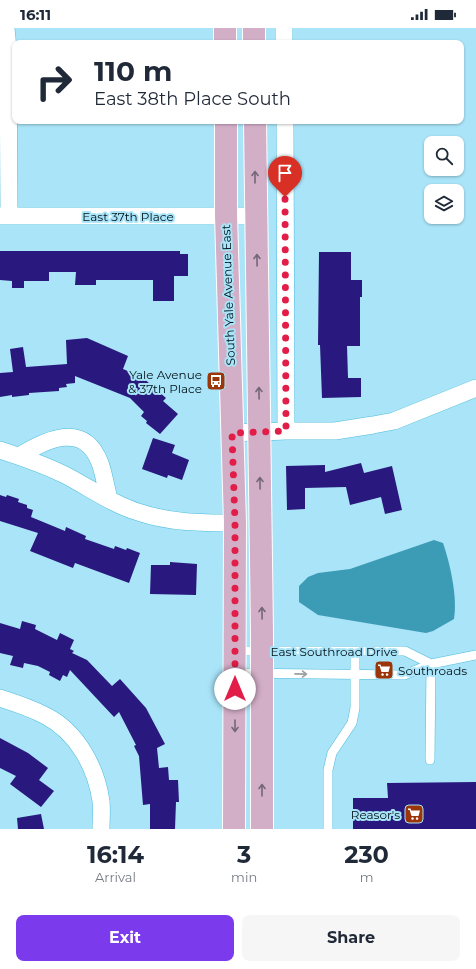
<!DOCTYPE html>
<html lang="en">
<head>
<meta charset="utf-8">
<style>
	:root { --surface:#fff; --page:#f6f6f7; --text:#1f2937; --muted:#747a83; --accent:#7c3aed }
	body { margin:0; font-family:Montserrat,sans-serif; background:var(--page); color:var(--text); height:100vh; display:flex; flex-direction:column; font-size:15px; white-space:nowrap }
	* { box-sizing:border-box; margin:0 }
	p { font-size:13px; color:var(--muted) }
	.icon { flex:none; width:22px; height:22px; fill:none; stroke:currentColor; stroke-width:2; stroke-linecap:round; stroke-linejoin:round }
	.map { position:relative; height:801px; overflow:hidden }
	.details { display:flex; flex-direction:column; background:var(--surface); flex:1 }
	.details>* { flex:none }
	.hud { position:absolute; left:12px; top:12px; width:452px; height:84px; border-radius:8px; box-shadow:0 1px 3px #0004; background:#fff; color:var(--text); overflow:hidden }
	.tools { position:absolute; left:424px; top:108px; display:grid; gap:8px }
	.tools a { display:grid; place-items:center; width:40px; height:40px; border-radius:8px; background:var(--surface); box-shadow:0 1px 3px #0004; font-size:20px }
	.pin { position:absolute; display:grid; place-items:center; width:34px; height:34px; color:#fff; margin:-41px -17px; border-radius:50% 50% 50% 0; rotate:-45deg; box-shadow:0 0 4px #0007 }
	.pin .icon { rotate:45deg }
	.me { position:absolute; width:44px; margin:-22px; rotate:0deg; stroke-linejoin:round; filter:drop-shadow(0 0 3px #0008) }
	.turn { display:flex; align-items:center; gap:14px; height:84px; padding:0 16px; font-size:18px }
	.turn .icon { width:52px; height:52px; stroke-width:2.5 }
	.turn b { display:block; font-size:28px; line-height:34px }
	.eta { display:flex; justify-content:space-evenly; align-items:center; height:68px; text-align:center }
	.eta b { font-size:24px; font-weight:700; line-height:28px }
	.button { display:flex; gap:8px; margin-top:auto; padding:8px 16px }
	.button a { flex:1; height:46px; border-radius:8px; background:var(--accent); color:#fff; font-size:16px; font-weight:700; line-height:46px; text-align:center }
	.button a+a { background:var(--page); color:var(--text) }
	.status { display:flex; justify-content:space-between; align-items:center; height:28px; padding:0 20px; background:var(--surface); direction:ltr }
	.status svg { height:11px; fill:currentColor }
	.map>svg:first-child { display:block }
	.water { fill:#3c9bb5 }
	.building { fill:#29187e }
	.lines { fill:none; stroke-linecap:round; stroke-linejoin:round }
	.service-casing { stroke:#4cbcdb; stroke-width:10 }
	.minor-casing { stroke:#4cbcdb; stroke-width:18 }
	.primary-casing { stroke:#fff; stroke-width:24 }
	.service { stroke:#fff; stroke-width:9 }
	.minor { stroke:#fff; stroke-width:17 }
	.primary { stroke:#d3aec7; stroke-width:22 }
	.oneway { stroke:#746778 }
	.oneway2 { stroke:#999fa2 }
	.route { stroke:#e11d48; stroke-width:7; stroke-dasharray:0 12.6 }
	.labels { text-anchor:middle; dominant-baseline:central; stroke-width:4; stroke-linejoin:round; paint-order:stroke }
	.street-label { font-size:12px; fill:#001017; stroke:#a9e4f8 }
	.poi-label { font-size:12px; fill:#001017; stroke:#a9e4f8; text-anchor:end }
</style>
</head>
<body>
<div class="status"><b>16:11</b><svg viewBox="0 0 49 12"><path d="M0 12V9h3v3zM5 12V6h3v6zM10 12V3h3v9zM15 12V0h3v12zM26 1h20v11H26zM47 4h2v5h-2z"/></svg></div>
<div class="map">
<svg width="476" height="801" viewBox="0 0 476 801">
	<rect width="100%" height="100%" fill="#a9e4f8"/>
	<path class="water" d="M 434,512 L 443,515 C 450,535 458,570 454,591 L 433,603 L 426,605 L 318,587 L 299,574 L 299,558 L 308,549 L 318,545 L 350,541 Z"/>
	<path class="building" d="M 0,223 L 180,223 L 180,226 L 188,226 L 188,248 L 174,248 L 174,273 L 153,273 L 153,252 L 96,252 L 96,257 L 75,257 L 76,244 L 49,244 L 49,253 L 24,253 L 24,260 L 12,260 L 12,253 L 0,252 Z
		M 319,224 L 351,224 L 351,252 L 362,252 L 362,269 L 360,269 L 360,318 L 347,318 L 348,350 L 361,350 L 361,369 L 322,370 L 320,317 L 318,317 Z
		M 87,310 L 128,328 L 123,341 L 142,349 L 166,370 L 163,373 L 178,386 L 160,406 L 146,395 L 147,393 L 141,388 L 144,384 L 130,370 L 75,348 L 75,355 L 66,356 L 67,359 L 59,360 L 59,363 L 29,365 L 29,367 L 12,369 L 12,367 L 0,369 L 0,345 L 13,344 L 10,321 L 23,319 L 26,339 L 67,336 L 66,312 Z
		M 153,410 L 175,417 L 172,425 L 189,432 L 182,452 L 168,447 L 167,450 L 142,441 Z
		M 361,435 L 364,445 L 392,438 L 402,482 L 385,486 L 381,469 L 350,477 L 346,459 L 305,460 L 305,481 L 287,482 L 286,438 L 325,437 L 325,444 Z
		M 0,467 L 6,469 L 7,467 L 19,471 L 18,474 L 27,477 L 27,480 L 33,482 L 31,489 L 65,503 L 66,499 L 86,508 L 85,511 L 114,521 L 115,518 L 126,522 L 127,520 L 140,525 L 129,555 L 75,535 L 73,540 L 30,523 L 38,505 L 0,493 Z
		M 170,534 L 197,536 L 196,567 L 150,566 L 151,537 L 170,537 Z
		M 22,593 L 36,597 L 35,601 L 57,612 L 60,605 L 74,612 L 70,621 L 74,623 L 72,625 L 87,632 L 112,658 L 120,651 L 146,680 L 165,716 L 157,720 L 159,740 L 168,739 L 169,752 L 178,752 L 179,774 L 176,774 L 175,801 L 150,801 L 150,776 L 143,777 L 139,728 L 134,718 L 136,717 L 119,684 L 114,689 L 70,642 L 67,649 L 63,647 L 60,653 L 49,647 L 50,644 L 38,638 L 24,635 L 23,640 L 10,637 L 13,628 L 0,625 L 0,595 L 20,601 Z
		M 0,710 L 28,725 L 48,740 L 39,752 L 54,763 L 41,779 L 10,756 L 16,748 L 0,740 Z
		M 476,754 L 476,801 L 353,801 L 353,770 L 388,770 L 387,755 Z
		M 41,786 L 44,801 L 18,801 L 17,790 Z"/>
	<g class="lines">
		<defs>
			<path id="service" d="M 235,623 L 405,623 L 431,636
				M 235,645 L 404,647 L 431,636 L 476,627
				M 430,732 L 431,636
				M 328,801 L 328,742 L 332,725 L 352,695 L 355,680 L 355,623"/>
			<path id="minor" d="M 6,0 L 8,20 L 9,188
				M 284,0 L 284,15
				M 285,93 L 286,403
				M 0,188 L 256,188
				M 232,405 L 286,403 L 335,403 L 373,397 L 394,393 L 476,360
				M 0,422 C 22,429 45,437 65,447 C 90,460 112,476 138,484 C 170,495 202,495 235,495
				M 19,428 C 47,411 84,393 100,435 C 104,446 106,460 109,471
				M 0,670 C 16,675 31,680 46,688 C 77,704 96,739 101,773 C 102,782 101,792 101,801"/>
			<path id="primary" d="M 225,0 L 225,15
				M 254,0 L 254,15
				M 226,93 L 226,187 L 235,495 L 234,801
				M 255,93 L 262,605 L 262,801"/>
		</defs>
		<use href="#service" class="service-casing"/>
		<use href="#minor" class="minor-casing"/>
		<use href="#primary" class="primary-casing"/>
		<use href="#service" class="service"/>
		<use href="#minor" class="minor"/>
		<use href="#primary" class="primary"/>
	</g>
	<defs><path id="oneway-shaft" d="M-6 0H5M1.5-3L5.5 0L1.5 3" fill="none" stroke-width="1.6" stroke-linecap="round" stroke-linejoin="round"/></defs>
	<g class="oneway">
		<use href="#oneway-shaft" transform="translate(255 149) rotate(-90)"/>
		<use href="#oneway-shaft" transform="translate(257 232) rotate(-91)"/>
		<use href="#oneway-shaft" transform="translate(259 365) rotate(-91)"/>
		<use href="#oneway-shaft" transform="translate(260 455) rotate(-91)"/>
		<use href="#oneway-shaft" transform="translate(262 585) rotate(-91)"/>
		<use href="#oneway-shaft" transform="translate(235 698) rotate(90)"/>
		<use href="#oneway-shaft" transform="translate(262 762) rotate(-90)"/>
	</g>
	<use class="oneway2" href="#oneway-shaft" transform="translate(301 646) rotate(1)"/>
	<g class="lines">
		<path class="route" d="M 235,661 L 235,495 L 232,405 L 286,403 L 285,169"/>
	</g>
	<defs>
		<symbol id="bus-square" viewBox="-11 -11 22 22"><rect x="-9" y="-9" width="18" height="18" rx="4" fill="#9b3609" stroke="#a9e4f8"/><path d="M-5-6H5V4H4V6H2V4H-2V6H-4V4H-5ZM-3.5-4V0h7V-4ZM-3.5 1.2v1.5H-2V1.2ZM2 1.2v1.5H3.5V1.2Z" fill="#fff"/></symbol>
		<symbol id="supermarket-square" viewBox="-11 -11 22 22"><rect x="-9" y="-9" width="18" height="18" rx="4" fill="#9b3609" stroke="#a9e4f8"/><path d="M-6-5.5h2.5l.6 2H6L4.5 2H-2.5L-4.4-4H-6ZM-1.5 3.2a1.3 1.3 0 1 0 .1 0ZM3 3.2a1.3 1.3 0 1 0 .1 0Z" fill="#fff"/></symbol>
	</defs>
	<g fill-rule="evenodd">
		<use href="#bus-square" x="205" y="342" width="22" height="22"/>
		<use href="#supermarket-square" x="373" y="631" width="22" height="22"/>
		<use href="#supermarket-square" x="403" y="775" width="22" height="22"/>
	</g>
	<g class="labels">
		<g class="street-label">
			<text x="128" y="188">East 37th Place</text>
			<text transform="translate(228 267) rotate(-92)">South Yale Avenue East</text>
			<text x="334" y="623">East Southroad Drive</text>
		</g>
		<g class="poi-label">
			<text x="202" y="346">Yale Avenue<tspan x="202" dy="14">&amp; 37th Place</tspan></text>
			<text x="398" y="642" text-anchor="start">Southroads</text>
			<text x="400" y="786">Reasor's</text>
		</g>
	</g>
</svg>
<div class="tools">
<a><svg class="icon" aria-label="search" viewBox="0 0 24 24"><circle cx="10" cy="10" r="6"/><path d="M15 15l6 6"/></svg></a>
<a><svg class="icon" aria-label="layers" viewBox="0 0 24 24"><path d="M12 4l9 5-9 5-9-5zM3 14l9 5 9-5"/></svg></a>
</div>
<div class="pin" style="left:285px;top:169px;background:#d93025"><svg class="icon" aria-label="arrive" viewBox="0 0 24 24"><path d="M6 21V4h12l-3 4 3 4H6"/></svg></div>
<svg class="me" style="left:235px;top:661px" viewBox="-20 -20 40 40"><circle r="19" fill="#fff"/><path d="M0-13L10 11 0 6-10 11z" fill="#e11d48"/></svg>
<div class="hud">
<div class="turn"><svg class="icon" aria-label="right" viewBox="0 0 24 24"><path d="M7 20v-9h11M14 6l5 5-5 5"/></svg><div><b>110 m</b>East 38th Place South</div></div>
</div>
</div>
<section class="details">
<div class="eta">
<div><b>16:14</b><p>Arrival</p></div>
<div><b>3</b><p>min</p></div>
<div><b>230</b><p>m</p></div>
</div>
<div class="button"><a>Exit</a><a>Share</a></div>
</section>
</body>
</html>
